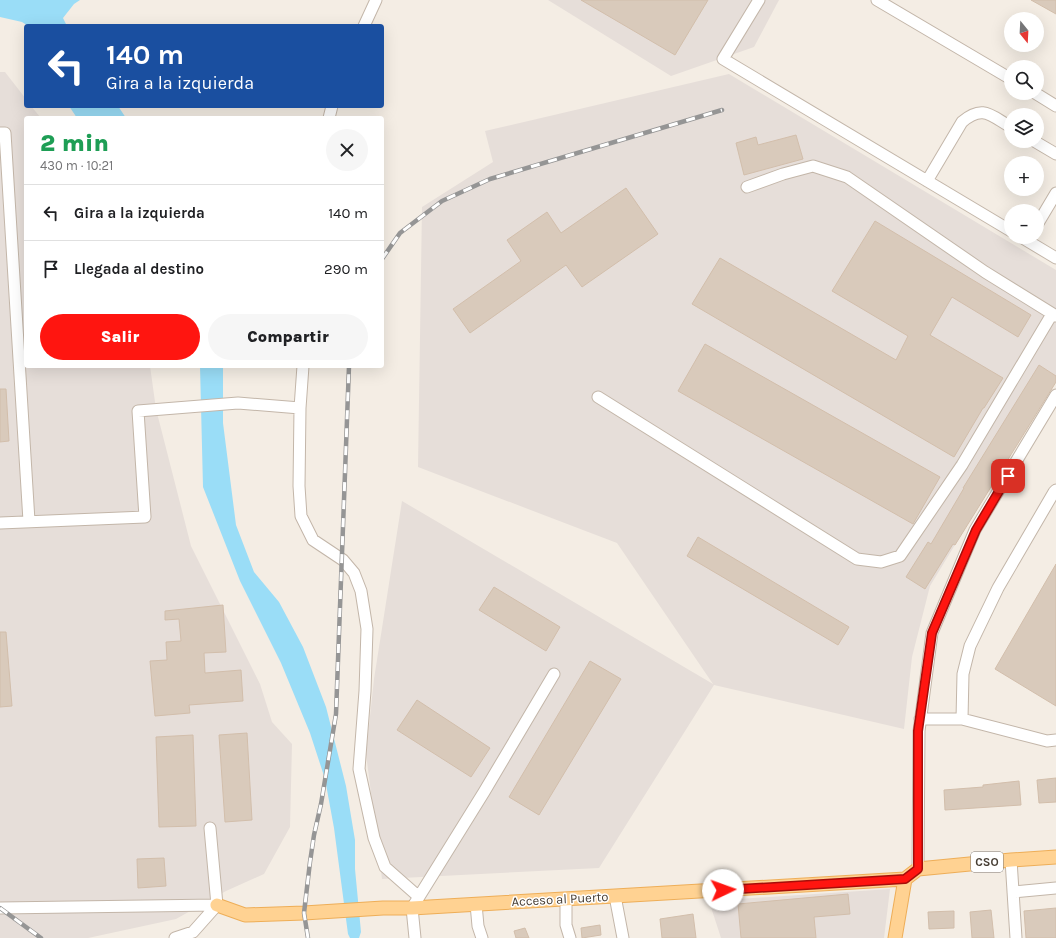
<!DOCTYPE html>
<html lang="es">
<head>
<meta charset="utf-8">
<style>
	:root { --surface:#fff; --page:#f6f6f6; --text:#202124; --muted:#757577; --line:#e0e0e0; --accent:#ff1510 }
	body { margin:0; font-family:Karla,sans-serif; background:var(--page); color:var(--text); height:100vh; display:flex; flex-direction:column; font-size:15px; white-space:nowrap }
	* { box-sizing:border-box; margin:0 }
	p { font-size:13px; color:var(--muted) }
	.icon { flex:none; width:22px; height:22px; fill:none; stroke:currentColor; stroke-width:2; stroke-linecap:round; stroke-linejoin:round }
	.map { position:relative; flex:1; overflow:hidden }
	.side { position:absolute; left:24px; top:116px; width:360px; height:252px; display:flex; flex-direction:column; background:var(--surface); border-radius:4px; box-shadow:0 4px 16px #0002 }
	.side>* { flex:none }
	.banner { position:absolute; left:24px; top:24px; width:360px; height:84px; border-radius:4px; box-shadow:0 4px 16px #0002; background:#1a4fa0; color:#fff; overflow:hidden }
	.needle { width:26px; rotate:162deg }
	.fabs { position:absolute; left:1004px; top:12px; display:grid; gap:8px }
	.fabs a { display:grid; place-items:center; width:40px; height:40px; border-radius:50%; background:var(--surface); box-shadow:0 4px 16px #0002; font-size:20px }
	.pin { position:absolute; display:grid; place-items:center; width:34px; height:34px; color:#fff; margin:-17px; border-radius:8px; box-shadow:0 2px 6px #0006 }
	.me { position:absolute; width:44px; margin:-22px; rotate:87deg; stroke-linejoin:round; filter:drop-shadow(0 0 3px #0008) }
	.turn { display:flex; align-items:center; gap:14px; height:84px; padding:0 16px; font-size:18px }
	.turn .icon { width:52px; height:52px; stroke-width:2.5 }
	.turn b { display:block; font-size:28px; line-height:34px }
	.round { display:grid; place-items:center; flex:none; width:42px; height:42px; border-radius:21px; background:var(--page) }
	.head { display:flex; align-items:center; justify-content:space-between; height:68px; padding:0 16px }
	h1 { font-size:24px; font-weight:800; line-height:30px; color:#1e9e55 }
	.button { display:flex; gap:8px; margin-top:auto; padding:8px 16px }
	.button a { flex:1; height:46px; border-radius:24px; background:var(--accent); color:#fff; font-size:16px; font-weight:800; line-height:46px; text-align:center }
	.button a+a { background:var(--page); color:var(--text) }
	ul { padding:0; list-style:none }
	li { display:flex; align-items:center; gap:12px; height:56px; padding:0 16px; border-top:1px solid var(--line) }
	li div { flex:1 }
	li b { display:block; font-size:15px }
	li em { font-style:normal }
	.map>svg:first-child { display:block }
	.industrial { fill:#e6ded9 }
	.water { fill:#9addf7 }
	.building { fill:#d9cabb; stroke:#d2beab }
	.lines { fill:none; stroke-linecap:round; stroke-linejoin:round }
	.minor-casing { stroke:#c3b6a9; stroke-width:13 }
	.major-casing { stroke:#eeae58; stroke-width:15 }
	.minor { stroke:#fff; stroke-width:11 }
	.major { stroke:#ffd292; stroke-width:13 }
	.rail-casing { stroke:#959595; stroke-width:4.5 }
	.rail { stroke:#fff; stroke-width:3; stroke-dasharray:9; stroke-linecap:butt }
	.route-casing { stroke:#a60e0a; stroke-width:10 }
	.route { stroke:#ff1510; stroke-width:7 }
	.labels { text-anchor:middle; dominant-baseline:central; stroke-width:3; stroke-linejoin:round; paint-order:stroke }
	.shield { fill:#fff; stroke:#7e7770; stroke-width:1 }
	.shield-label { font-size:12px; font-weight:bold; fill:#463d33 }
	.street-label { font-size:13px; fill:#463d33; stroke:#fff }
</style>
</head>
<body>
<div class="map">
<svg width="1056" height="938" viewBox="0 0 1056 938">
	<rect width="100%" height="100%" fill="#f4ede4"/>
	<path class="industrial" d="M 548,0 L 779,0 L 754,47 L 671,76 Z
		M 0,72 L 5,72 L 26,99 L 26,106 L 31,106 L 41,118 L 26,118 L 26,366 L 150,366 L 156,409 L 191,546 L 260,684 L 272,722 L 292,744 L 290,827 L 264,874 L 226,891 L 176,919 L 88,938 L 0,938 Z
		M 729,74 L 1056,270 L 1056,378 L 930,586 L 912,657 L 904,729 L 714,685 L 599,868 L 382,879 L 366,754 L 374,679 L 402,501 L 713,684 L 617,543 L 418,467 L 422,207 L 493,162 L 485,131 Z
		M 890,889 L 884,938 L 721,938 L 709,901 Z"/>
	<path class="water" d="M 0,0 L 80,0 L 74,4 L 63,18 L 67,26 L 28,26 L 22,22 L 0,17 Z
		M 69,106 L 118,106 L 126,118 L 77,118 Z
		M 200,366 L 223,366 L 223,423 L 236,525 L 254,572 L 279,602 L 303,647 L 326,707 L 346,786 L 355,840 L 355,869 L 361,932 L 359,938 L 350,938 L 348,934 L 334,828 L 325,779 L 310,733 L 281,663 L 240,581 L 203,487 Z"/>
	<path class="building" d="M 581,0 L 708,0 L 675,55 Z
		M 1031,0 L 1056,0 L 1056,14 Z
		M 796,135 L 803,159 L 744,175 L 736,143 L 756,137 L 758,145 Z
		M 626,188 L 658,234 L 582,287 L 566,265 L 470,333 L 453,309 L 521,261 L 507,240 L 547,212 L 561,233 Z
		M 875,221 L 1031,315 L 1018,337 L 952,297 L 930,335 L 1003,378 L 984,408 L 983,408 L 954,457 L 692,304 L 720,258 L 896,360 L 908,336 L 832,291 Z
		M 705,344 L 940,477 L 913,524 L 678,391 Z
		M 1039,365 L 1056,376 L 1056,382 L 955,545 L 953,544 L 925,589 L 906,577 L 928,542 L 931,544 L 964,488 L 963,488 Z
		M 0,389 L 6,389 L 9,441 L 0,442 Z
		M 698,537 L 849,627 L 838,645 L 687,556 Z
		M 1056,564 L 1056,706 L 995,669 Z
		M 494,587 L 560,627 L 546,651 L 479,610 Z
		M 223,605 L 226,652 L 204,653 L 205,673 L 241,670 L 243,701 L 189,705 L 190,713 L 155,716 L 150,661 L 167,660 L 166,642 L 181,641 L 179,619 L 165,620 L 165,611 Z
		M 0,632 L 6,632 L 12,706 L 0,707 Z
		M 590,661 L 621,679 L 539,815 L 509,797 Z
		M 417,700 L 490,748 L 471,777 L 397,730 Z
		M 247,733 L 252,820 L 225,822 L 219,735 Z
		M 193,735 L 196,826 L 159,827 L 156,737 Z
		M 1056,778 L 1056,802 L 1039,803 L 1037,780 Z
		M 1019,781 L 1021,805 L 945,810 L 944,790 L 983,787 L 983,785 Z
		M 164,858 L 166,886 L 138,888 L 137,859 Z
		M 848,894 L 850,914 L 814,917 L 816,938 L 741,938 L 738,904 Z
		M 1056,908 L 1056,938 L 1026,938 L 1024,911 Z
		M 991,910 L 994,938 L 972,938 L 970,912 Z
		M 954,911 L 954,928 L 929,929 L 928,912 Z
		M 693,914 L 696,938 L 662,938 L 660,919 Z
		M 600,925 L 601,935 L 582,938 L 581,928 Z
		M 525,928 L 529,938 L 516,938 L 514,931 Z"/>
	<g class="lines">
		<defs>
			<path id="minor" d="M 759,0 L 723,59 L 1011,231
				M 877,0 L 1011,79
				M 364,26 L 376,0
				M 1035,93 L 1056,106
				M 329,118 L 332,106
				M 0,133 L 5,133 L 29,521
				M 1034,141 L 1056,154
				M 927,181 L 962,122 C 983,104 991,116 1011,127
				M 747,187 L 783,174 L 813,166 L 847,177 L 985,272 L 1056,316
				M 1037,225 L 1056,193
				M 1021,237 L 1056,258
				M 598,397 L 857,559 L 881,562 L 900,556 L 962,465 L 1052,314
				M 300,408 L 299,486 L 301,516 L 313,540 L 343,560 L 354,573 L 361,591 L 367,629 L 365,691 L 359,769 L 374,838 L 385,867 L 419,897
				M 0,523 L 145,517 L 138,411 L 238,403 L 300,408 L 303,366
				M 920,719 L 962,719 L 1047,741 L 1056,740
				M 962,719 L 963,674 L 970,646 L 998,588 L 1054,492 L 1056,490
				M 1011,860 L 1016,938
				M 918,869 L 919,731 L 932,633 L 975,530 L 1056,395
				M 1013,892 L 1056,888
				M 615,896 L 623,938
				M 566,899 L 566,925 L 570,938
				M 476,904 L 478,926 L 482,938
				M 0,908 L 217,905
				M 175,938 L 193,932 L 217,905 L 210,828
				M 415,938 L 412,908 L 484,792 L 554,674"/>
			<path id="major" d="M 217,905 L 245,915 L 304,913 L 383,908 L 412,908 L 905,879
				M 895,938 L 905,879 L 918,869 L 1011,860 L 1056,857"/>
		</defs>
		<use href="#minor" class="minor-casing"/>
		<use href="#major" class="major-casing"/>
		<use href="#minor" class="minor"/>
		<use href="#major" class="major"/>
		<defs>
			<path id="rail" d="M 382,259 L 400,233 L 442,201 L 490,179 L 722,110
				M 0,908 L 41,938
				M 308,938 L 304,913 L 310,862 L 314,835 L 321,804 L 336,714 L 349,366"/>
		</defs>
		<use href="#rail" class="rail-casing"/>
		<use href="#rail" class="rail"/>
	</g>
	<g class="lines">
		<defs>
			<path id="route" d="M 723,890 L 905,879 L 918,869 L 918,731 L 932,633 L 976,530 L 1008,476"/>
		</defs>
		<use href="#route" class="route-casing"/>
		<use href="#route" class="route"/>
	</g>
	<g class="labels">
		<rect class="shield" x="971" y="852" width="32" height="20" rx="3"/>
		<g class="shield-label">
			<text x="987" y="862">CSO</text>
		</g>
		<g class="street-label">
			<text transform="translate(560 899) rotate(-3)">Acceso al Puerto</text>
		</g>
	</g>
</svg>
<div class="fabs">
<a><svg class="needle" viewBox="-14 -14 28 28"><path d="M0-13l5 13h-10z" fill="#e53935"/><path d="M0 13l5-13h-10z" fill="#757577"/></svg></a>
<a><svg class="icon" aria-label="search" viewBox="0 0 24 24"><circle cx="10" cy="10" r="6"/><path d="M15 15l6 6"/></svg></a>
<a><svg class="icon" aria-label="layers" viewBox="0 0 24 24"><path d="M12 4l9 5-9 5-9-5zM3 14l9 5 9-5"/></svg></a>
<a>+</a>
<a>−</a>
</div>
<div class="pin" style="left:1008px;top:476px;background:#d93025"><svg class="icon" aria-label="arrive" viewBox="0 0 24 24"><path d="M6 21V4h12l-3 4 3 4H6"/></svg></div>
<svg class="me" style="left:723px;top:890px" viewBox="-20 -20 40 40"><circle r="19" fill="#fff"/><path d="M0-13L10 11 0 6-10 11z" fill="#ff1510"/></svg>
<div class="banner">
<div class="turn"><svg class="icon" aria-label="left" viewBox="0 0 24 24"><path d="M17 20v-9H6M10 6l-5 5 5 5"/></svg><div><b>140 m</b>Gira a la izquierda</div></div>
</div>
<section class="side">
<div class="head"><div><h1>2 min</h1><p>430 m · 10:21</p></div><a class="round"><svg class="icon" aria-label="close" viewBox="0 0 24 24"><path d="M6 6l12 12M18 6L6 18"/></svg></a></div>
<ul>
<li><svg class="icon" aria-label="left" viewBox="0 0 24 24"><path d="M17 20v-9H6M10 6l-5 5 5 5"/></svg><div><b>Gira a la izquierda</b></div><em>140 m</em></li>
<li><svg class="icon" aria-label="arrive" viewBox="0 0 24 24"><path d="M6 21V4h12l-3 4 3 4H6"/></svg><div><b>Llegada al destino</b></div><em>290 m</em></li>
</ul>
<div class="button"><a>Salir</a><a>Compartir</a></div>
</section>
</div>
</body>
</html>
